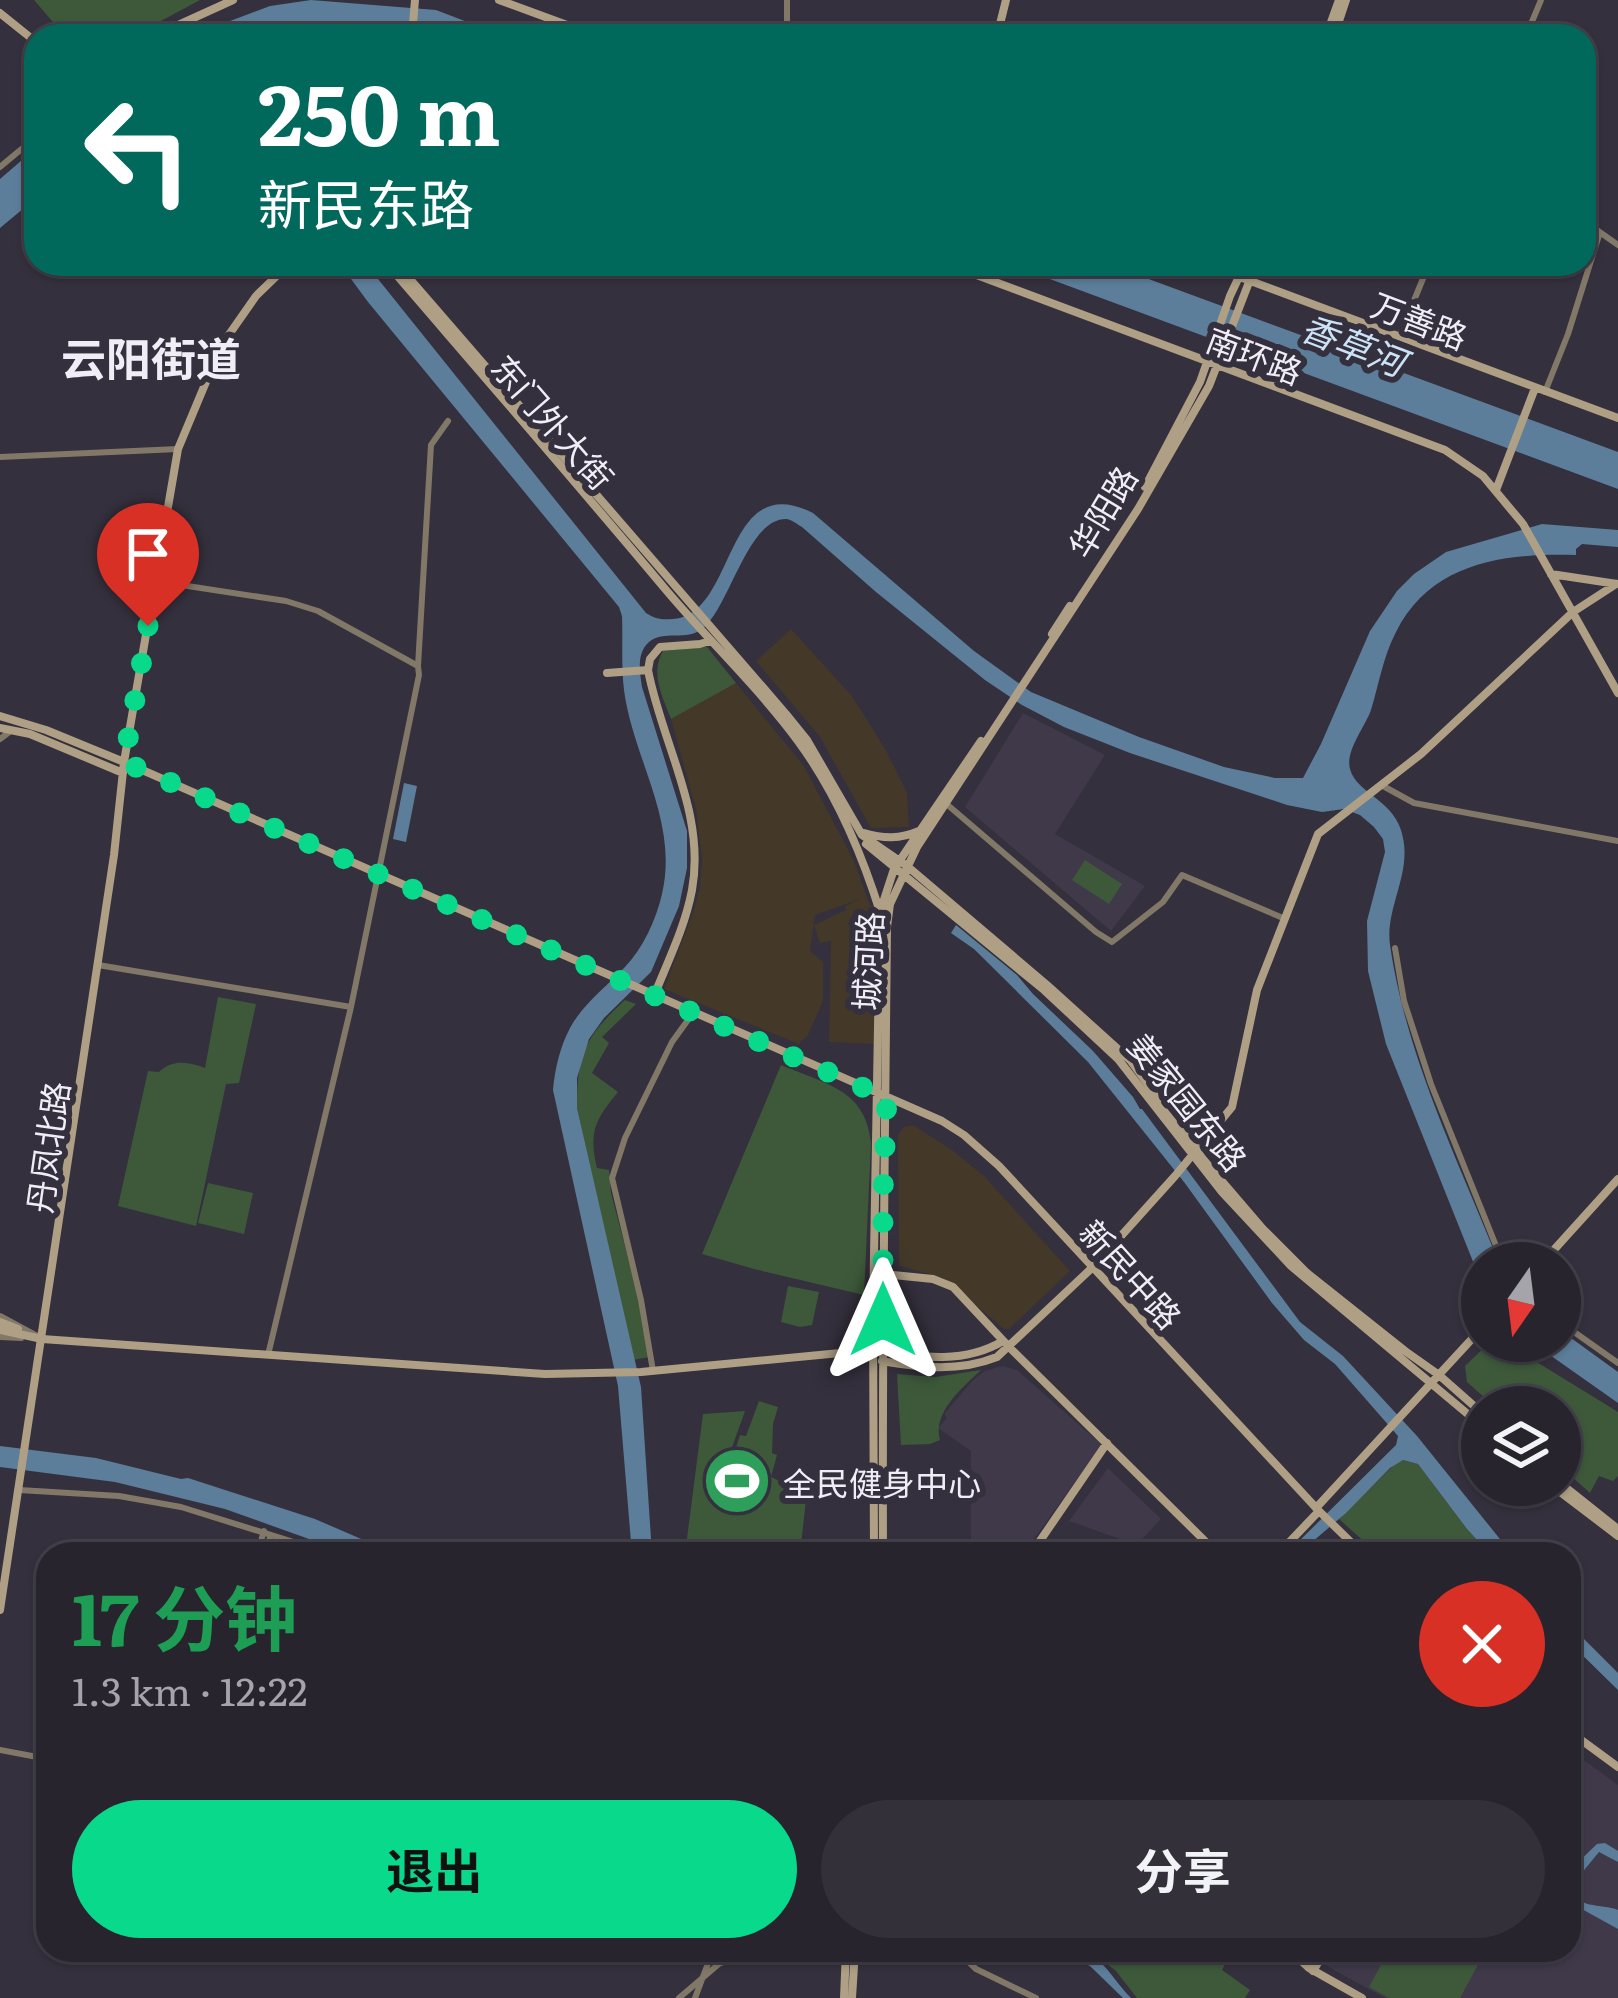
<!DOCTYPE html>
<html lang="zh">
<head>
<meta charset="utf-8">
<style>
	:root { --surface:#27242e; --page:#33303a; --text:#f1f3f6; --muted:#a4a4aa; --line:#43414a; --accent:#09d98b }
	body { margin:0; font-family:Literata,"Noto Sans SC",serif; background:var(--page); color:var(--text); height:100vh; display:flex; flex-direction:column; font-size:45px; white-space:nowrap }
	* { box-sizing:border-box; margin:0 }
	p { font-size:39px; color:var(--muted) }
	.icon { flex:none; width:66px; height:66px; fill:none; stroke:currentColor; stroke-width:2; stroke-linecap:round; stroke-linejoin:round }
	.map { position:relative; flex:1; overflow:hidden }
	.sheet { position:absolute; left:36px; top:1542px; width:1545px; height:420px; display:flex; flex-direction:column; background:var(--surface); border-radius:36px; box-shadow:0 3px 9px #0004,0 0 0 3px var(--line) }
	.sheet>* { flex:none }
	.top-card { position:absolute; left:24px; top:24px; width:1572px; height:252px; border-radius:36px; box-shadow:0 3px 9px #0004,0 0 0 3px var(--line); background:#00695c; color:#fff; overflow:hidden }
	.needle { width:78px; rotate:194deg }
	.controls { position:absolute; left:1461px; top:1242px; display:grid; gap:24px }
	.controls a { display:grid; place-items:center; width:120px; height:120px; border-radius:50%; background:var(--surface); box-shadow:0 3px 9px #0004,0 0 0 3px var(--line); font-size:60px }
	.pin { position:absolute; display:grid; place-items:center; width:102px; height:102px; color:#fff; margin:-123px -51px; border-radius:50% 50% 50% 0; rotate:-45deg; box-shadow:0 0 12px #0007 }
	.pin .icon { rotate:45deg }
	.me { position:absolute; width:132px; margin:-66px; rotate:0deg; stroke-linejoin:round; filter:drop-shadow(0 0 9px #0008) }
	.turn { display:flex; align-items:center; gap:42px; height:252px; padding:0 36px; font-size:54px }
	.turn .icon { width:156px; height:156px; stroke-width:2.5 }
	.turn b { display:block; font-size:84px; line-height:102px }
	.round { display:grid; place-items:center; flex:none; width:126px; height:126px; border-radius:63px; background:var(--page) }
	.summary { display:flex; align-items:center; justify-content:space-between; height:204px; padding:0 36px }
	h1 { font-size:72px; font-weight:700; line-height:90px; color:#1e9e55 }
	.cta { display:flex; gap:24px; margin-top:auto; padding:24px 36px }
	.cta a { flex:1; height:138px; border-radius:72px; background:var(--accent); color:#111; font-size:48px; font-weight:700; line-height:138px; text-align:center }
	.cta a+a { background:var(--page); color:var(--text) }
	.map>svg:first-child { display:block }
	.commercial { fill:#443829 }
	.built { fill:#3f394a }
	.green { fill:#3d593a }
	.water { fill:#5c7e9b }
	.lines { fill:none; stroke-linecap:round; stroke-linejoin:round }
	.street { stroke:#827868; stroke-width:6 }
	.secondary { stroke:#afa085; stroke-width:8 }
	.route { stroke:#09d98b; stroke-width:21; stroke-dasharray:0 37.8 }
	.labels { text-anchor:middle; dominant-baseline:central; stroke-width:12; stroke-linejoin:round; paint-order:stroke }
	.street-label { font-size:33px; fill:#f0edf6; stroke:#34303d }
	.poi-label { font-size:33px; fill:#f0edf6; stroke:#34303d; text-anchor:start }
	.water-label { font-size:36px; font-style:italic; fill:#cce2f6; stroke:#34303d }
	.district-label { font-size:45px; font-weight:bold; fill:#f0edf6; stroke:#34303d }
</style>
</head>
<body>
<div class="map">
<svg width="1618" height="1998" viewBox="0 0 1618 1998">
	<rect width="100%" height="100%" fill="#34303d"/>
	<path class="commercial" d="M 791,629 L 852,696 L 884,747 L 907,793 L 909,827 L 871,828 L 820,737 L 756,661 Z
		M 736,683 L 804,766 L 854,861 L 870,905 L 873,905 L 877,917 L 875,1044 L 829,1042 L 831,941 L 820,943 L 814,925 L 846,910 L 845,906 L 860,899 L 815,915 L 810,951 L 823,962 L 823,1001 L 808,1035 L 799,1044 L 664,989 L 693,913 L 700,887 L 702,860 L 696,809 L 671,719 Z
		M 913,1125 L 952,1150 L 984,1176 L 1070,1271 L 1009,1329 L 1004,1329 L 944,1278 L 899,1266 L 898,1135 L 904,1127 Z"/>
	<path class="built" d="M 1023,713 L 1105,755 L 1055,834 L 1145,886 L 1111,931 L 965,807 Z
		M 1002,1366 L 1017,1370 L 1102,1445 L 1023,1554 L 971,1554 L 971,1451 L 938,1428 L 947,1418 L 944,1414 L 973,1380 L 985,1371 Z
		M 1108,1468 L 1161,1519 L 1137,1545 L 1069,1521 Z
		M 1569,1749 L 1618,1785 L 1618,1998 L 1385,1998 L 1327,1966 L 1337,1950 L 1569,1950 Z"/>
	<path class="green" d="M 34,0 L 200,0 L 133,36 L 65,36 Z
		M 707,647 L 736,683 L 671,719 C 662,696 650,673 663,651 Z
		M 1085,860 L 1122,884 L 1109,904 L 1072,880 Z
		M 218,997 L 256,1004 L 239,1083 L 226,1084 L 196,1226 L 118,1206 L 148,1071 L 159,1072 C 173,1059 188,1062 205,1068 Z
		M 625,1000 L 636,1004 L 602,1037 L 609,1043 L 592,1073 L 618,1092 C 596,1119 588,1131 597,1168 L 609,1170 L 611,1193 L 639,1300 L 649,1357 L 633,1360 L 577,1108 C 577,1053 585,1037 625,1000 Z
		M 781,1065 C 825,1084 866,1089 871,1143 L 864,1295 L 754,1269 L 702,1254 Z
		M 208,1183 L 253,1193 L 244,1234 L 198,1223 Z
		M 788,1286 L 819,1292 L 812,1325 L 800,1327 L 781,1322 Z
		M 1491,1341 L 1523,1341 L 1532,1347 L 1527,1356 L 1618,1412 L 1618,1476 L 1613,1481 L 1599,1476 L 1590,1493 L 1560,1466 L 1560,1407 L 1495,1407 L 1467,1382 L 1465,1366 Z
		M 981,1370 C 962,1388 932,1413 940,1440 L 930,1444 L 901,1445 L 897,1374 L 935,1377 Z
		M 759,1401 L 778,1407 L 773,1424 L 772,1453 L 777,1455 L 771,1477 L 784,1483 L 797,1499 L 806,1500 L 800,1554 L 685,1554 L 703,1414 L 745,1411 L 725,1467 L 724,1475 L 727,1476 L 740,1435 L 746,1436 Z
		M 1403,1460 L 1418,1464 L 1467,1529 L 1490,1554 L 1378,1554 L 1339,1519 L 1397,1462 Z
		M 1089,1950 L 1232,1950 L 1222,1970 L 1250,1990 L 1245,1998 L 1137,1998 L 1116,1971 Z
		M 1389,1950 L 1486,1950 L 1460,1998 L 1389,1998 L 1369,1987 Z"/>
	<path class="water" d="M 311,0 L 436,10 L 504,36 L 190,36 L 270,6 Z
		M 36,148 L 36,198 L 0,228 L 0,179 Z
		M 340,264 L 366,264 L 646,613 C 655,619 662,620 673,619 C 737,615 723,467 813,513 L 974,651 L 1031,692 L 1139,737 L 1224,767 L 1275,778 L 1303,778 L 1321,744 L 1370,631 L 1397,591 L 1414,574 L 1446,552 L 1542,524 L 1618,530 L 1618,547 L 1582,544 L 1576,549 L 1576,555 C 1505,553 1431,562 1396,632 C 1383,657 1379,684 1371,710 C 1365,727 1345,751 1350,769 C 1357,795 1396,799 1403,838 C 1411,875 1385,909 1390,945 C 1406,1056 1458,1160 1499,1263 L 1482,1263 L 1482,1284 L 1386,1044 L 1368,971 L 1367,921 L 1385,852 L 1383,839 L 1374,827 L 1360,815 L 1344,809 L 1322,812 L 1287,805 L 1130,753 L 1064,727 L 1022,705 L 985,680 L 876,592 L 802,527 C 798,525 791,519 786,519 C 747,519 730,607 702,629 C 687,641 663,630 649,642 C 636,653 640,673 642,687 L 687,831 L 687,868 L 679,906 L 651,972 L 604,1018 L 589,1039 L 577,1078 L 577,1108 L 641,1387 L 652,1554 L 632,1554 L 618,1386 L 553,1090 C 555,1068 560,1047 570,1028 C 583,1004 606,987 625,967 C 643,948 656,920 662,894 C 679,821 633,759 624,690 C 621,666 623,640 622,616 L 619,607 L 368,302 Z
		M 1009,264 L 1108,264 L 1618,452 L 1618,489 Z
		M 404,783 L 417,786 L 406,842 L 393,839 Z
		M 956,925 L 1017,975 L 1033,994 L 1093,1051 L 1133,1097 L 1140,1109 L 1142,1109 L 1300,1322 L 1343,1356 L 1417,1436 L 1512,1554 L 1490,1554 L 1467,1529 L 1418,1464 L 1403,1460 L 1390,1468 L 1346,1513 L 1298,1554 L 1286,1554 L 1396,1445 L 1398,1436 L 1335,1364 L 1304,1340 L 1272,1303 L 1184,1182 L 1088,1062 L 974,949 L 951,933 Z
		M 1560,1330 L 1618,1372 L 1618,1403 L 1530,1341 L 1560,1341 Z
		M 0,1446 L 96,1458 L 181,1479 L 188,1478 L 315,1519 L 396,1554 L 351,1554 L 225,1509 L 115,1482 L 0,1467 Z
		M 1569,1624 L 1618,1673 L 1618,1690 L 1569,1642 Z
		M 1605,1843 L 1618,1851 L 1618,1862 L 1599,1852 L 1571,1886 C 1575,1910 1601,1903 1618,1910 L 1618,1929 L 1569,1902 L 1569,1871 L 1597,1844 Z
		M 1058,1950 C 1104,1950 1103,1969 1131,1998 L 1123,1998 L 1090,1966 Z"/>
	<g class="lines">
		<path class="street" d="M 787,36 L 787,0
			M 1526,36 L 1541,0
			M 0,167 L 36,137
			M 1584,221 L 1618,245
			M 1399,337 L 1429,264
			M 1545,392 L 1568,334 L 1600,232
			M 0,457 L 178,449
			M 155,581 L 286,601 L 318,611 L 418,666 L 419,675 L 351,1007 L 268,1355
			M 418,666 L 431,445 L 448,421
			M 0,739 L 12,730
			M 1383,786 L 1414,803 L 1618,841
			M 943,801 L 1096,932 L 1112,942 L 1163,902 L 1182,875 L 1283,918
			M 1395,948 L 1404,1001 L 1431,1084 L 1503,1263
			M 98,965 L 351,1007
			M 0,1316 L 39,1337
			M 1560,1322 L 1618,1363
			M 0,1337 L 21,1338
			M 653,1371 L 641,1300 L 612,1178 L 625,1138 L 672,1042 L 693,1013
			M 19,1490 L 119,1496 L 181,1507 L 332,1554
			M 257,1554 L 264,1531
			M 264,1554 L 271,1535
			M 0,1750 L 48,1759
			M 956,1950 L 976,1969 L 1036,1998
			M 679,1998 L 720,1963 L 765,1950
			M 695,1998 L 713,1950"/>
		<path class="secondary" d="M 499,0 L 597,36
			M 0,13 L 36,42
			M 154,36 L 233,0
			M 412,36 L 415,0
			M 997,36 L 1006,0
			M 1326,36 L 1339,0
			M 1334,36 L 1346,0
			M 387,264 C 480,372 574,480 666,590 C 709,641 758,687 798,741 C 836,793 861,851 880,912 L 873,1313 L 874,1554
			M 397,264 L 786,714 L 807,740 L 862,835 L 907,866 L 1047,985 L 1130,1060 L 1203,1159 L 1263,1229 L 1307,1273 L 1405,1351 L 1439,1375 L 1482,1413
			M 947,264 L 1445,450 L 1483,476 L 1523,524 L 1618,693
			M 1205,264 L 1618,418
			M 1145,487 L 1200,382 L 1230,296 L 1245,264
			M 1496,490 L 1535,388
			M 1551,574 L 1617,584
			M 1052,634 L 1070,606
			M 648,670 C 662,744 706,813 692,890 C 685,927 668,961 654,996
			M 607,673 L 648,670 L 650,659 L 660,647 L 700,644 L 710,641
			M 0,716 L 46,730 L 124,762 L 942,1121 L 964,1135 L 999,1166 L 1319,1511 L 1363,1554
			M 0,728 L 30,734 L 123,773
			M 864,833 C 884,839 900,839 919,831
			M 866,844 L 1044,990 L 1118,1059 L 1222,1192 L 1291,1266 L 1482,1426
			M 880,912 L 894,869 L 981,741
			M 1542,1263 L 1618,1179
			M 883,1274 L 933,1279 L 953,1287 L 1010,1348 L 1218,1554
			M 0,1322 L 18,1329
			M 0,1330 L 42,1339 L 545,1374 L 641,1372 L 882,1349 C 922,1359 966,1363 1003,1341
			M 882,1361 C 922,1368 959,1372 997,1357 L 1094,1266 L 1175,1176 L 1232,1107 L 1257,990 L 1318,834 L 1421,754 L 1573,612 L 1616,584
			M 1560,1483 L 1618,1529
			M 1551,1485 L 1618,1536
			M 1316,1508 L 1482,1328
			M 883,1554 C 882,1345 885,1136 887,927 L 890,904 L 917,847 L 1138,509 L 1209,386 L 1256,264
			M 1031,1554 L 1107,1443
			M 1278,1554 L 1319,1511
			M 0,1610 L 114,855 L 124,762 L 178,449 L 221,346 L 256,296 L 289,264
			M 1569,1731 L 1618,1767
			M 1290,1950 L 1309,1968 L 1362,1998
			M 1313,1971 L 1326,1950
			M 844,1998 L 846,1950
			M 852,1998 L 855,1950"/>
	</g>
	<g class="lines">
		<path class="route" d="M 148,626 L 124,762 L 887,1098 L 883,1193 L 883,1320"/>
	</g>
	<defs>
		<symbol id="stadium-disc" viewBox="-11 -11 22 22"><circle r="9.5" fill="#2e9e5b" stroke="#34303d"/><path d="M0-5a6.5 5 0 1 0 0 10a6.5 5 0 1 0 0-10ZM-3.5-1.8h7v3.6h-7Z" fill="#fff"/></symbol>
	</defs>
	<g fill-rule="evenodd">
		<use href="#stadium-disc" x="699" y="1443" width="76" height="76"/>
	</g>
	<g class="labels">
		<g class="street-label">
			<text transform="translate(1420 319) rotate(21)">万善路</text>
			<text transform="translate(1255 354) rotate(21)">南环路</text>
			<text transform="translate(554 421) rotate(49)">东门外大街</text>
			<text transform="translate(1101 511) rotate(-59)">华阳路</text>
			<text transform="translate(866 961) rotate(-87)">城河路</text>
			<text transform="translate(1189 1101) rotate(51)">姜家园东路</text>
			<text transform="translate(46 1147) rotate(-82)">丹凤北路</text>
			<text transform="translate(1132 1273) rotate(48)">新民中路</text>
		</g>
		<g class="poi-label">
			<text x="783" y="1481">全民健身中心</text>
		</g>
		<g class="water-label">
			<text transform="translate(1354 343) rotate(21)">香草河</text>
		</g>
		<g class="district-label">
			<text x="151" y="356">云阳街道</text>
		</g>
	</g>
</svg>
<div class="controls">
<a><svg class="needle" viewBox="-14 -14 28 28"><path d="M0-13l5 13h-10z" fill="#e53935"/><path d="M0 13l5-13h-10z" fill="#a4a4aa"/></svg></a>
<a><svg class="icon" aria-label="layers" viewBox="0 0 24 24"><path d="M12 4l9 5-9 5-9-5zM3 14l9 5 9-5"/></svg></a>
</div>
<div class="pin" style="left:148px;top:626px;background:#d93025"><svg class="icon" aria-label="arrive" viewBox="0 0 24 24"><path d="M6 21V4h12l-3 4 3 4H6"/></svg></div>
<svg class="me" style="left:883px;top:1320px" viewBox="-20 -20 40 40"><path d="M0-17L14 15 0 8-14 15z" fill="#09d98b" stroke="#fff" stroke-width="4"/></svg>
<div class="top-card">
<div class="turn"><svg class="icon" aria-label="left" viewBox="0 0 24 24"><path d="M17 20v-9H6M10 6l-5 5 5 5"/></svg><div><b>250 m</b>新民东路</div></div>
</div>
<section class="sheet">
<div class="summary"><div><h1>17 分钟</h1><p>1.3 km · 12:22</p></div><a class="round" style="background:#d93025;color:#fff"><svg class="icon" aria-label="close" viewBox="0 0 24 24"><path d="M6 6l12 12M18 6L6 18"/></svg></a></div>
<div class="cta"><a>退出</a><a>分享</a></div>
</section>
</div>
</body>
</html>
